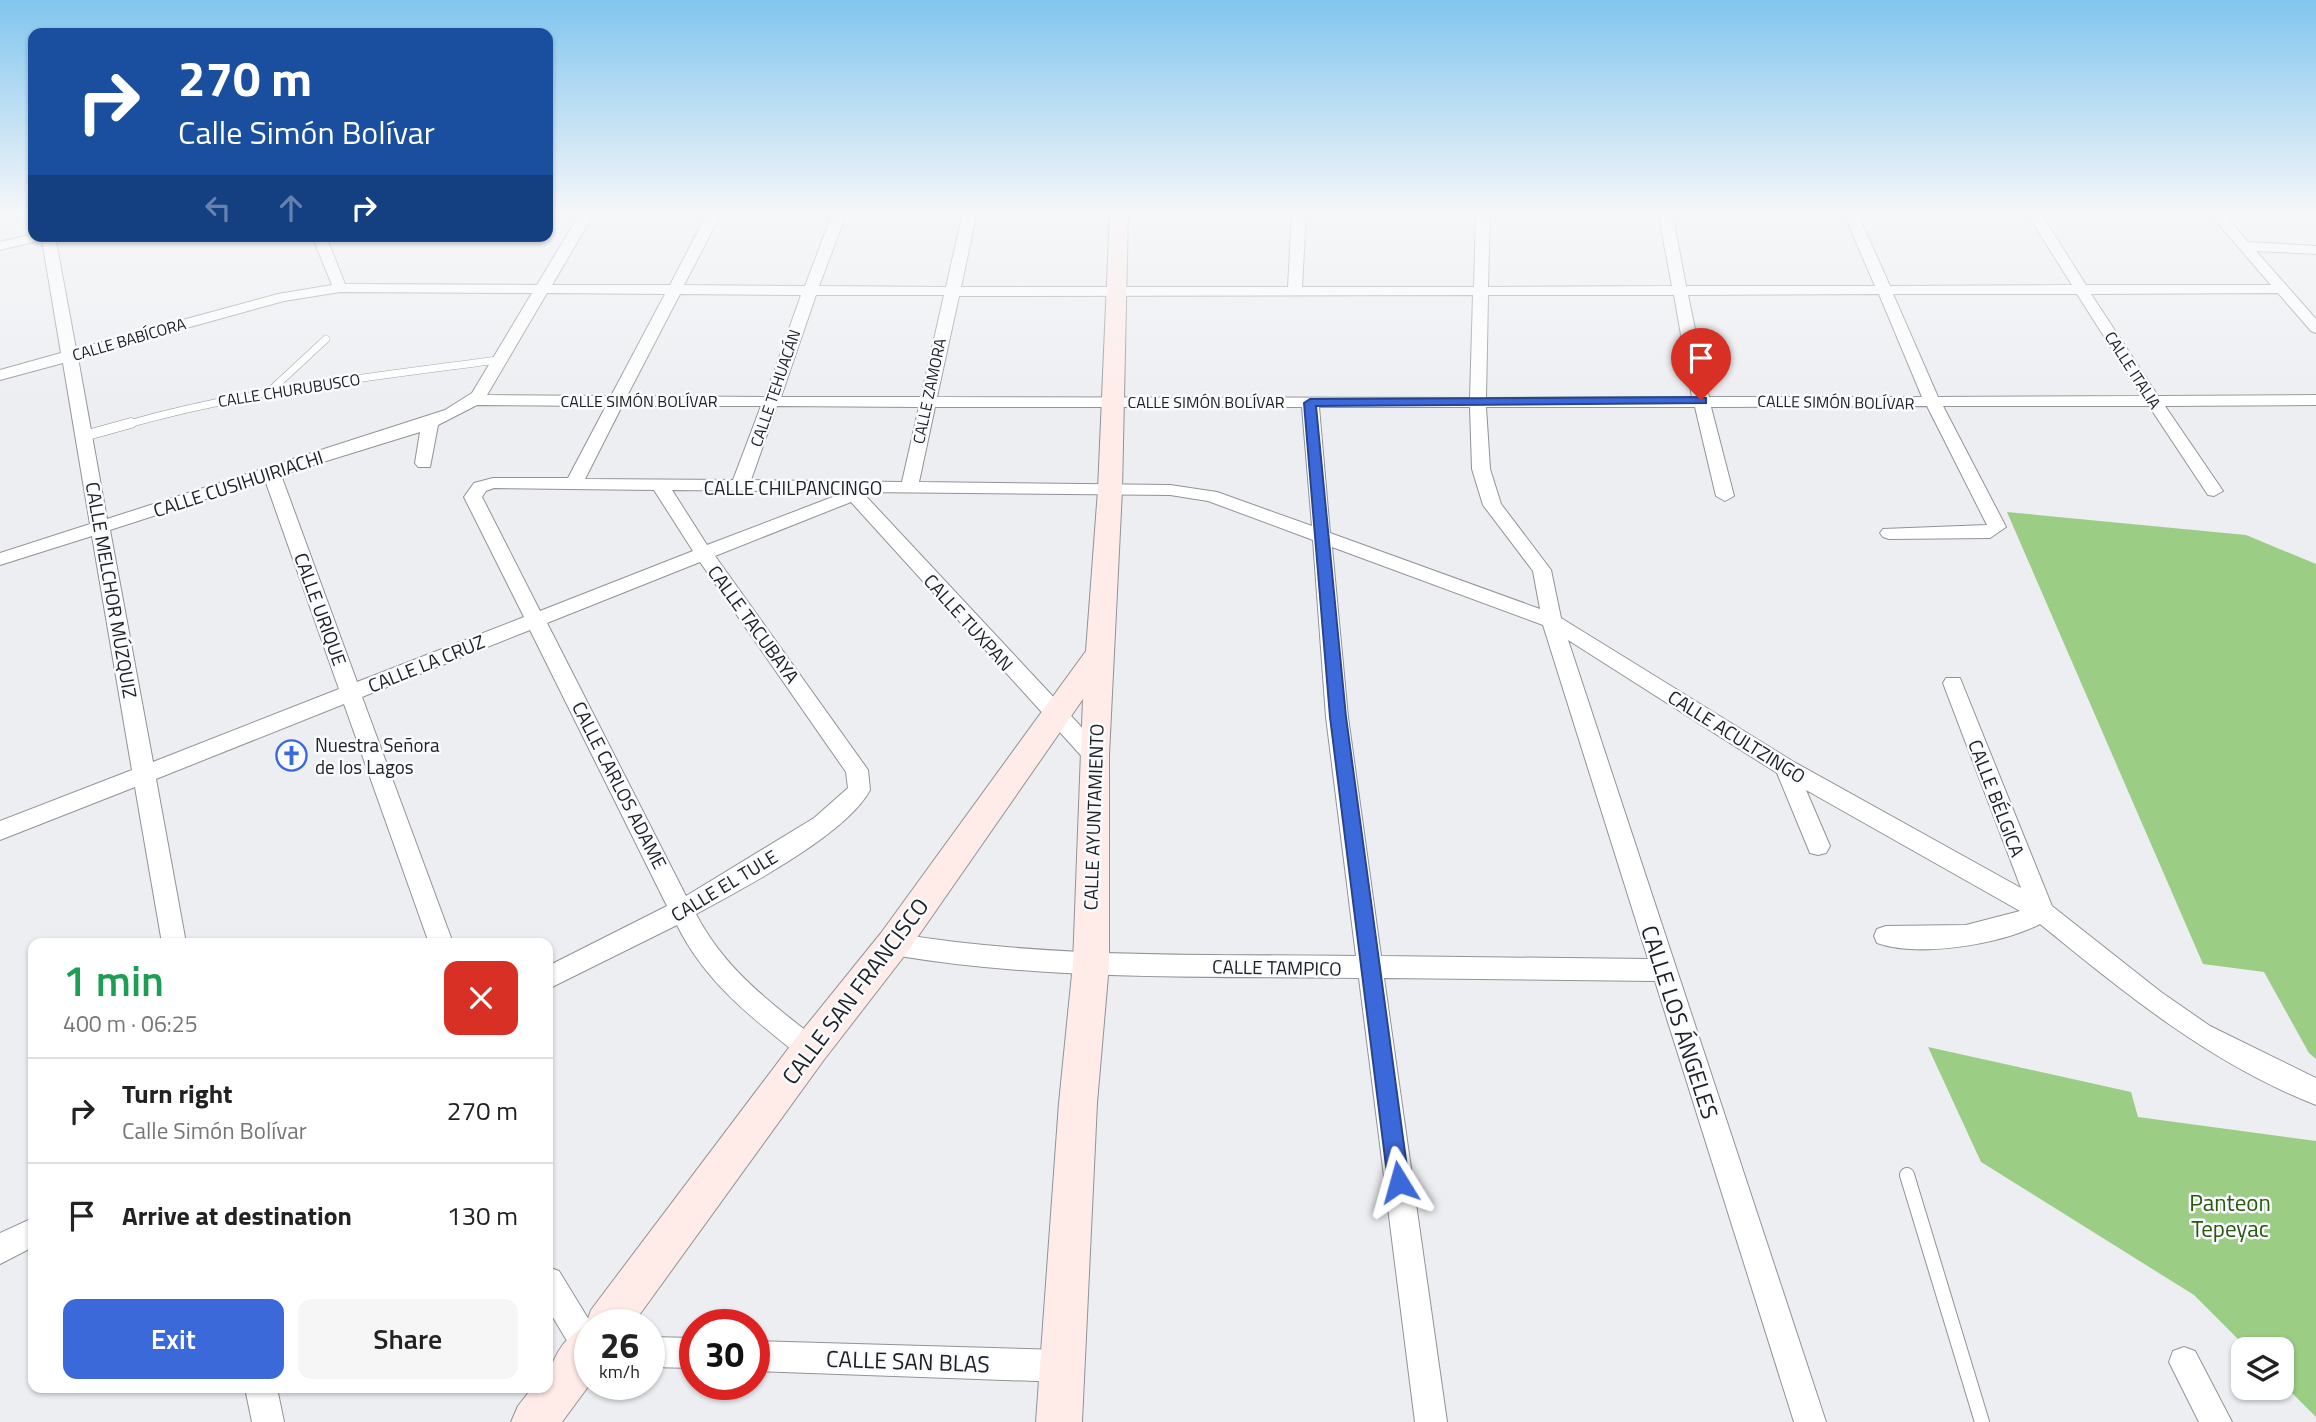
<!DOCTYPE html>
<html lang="en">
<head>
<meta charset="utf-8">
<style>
	:root { --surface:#fff; --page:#f6f6f6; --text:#222; --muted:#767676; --line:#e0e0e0; --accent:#3c69da }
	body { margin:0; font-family:"Titillium Web",sans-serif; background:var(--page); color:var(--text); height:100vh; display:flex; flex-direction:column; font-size:26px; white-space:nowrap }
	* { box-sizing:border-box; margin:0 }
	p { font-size:23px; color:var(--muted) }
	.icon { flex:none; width:38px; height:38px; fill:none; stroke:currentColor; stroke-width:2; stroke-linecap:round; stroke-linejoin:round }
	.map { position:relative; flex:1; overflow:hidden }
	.panel { position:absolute; left:28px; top:938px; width:525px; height:455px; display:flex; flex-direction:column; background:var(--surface); border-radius:14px; box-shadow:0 2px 5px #0004 }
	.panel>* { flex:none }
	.guide { position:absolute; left:28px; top:28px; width:525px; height:214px; border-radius:14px; box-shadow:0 2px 5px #0004; background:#1a4fa0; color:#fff; overflow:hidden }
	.controls { position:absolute; left:2231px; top:1337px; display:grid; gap:14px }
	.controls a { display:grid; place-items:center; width:63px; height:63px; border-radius:14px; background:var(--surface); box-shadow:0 2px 5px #0004; font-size:35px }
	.speed { position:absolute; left:574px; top:1309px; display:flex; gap:14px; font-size:35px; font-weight:700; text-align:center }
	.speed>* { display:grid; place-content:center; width:91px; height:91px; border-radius:50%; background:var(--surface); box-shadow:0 2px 5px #0004; line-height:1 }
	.speed small { font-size:18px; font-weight:400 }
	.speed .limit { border:10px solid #d22; background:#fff; color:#111 }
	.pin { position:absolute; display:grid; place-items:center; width:60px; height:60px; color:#fff; margin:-72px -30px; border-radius:50% 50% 50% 0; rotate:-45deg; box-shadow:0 0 7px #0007 }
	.pin .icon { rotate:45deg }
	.me { position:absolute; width:77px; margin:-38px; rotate:352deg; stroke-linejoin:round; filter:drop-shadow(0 0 5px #0008) }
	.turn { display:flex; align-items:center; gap:24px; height:147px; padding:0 35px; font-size:32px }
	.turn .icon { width:91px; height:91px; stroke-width:2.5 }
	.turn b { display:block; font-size:49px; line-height:60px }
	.lanes { display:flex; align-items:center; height:66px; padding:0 35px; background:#0003; justify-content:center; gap:35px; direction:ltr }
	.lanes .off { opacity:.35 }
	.round { display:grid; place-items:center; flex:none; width:74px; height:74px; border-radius:14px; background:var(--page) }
	.summary { display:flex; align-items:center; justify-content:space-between; height:119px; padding:0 35px }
	h1 { font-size:42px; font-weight:600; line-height:52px; color:#1e9e55 }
	.action { display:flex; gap:14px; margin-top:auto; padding:14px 35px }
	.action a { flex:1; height:80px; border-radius:14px; background:var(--accent); color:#fff; font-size:28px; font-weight:600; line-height:80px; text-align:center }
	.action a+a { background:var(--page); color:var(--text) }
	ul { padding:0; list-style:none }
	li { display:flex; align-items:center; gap:21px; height:105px; padding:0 35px; border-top:2px solid var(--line) }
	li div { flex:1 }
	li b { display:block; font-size:26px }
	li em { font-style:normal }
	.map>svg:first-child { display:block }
	.green { fill:#9bcd85 }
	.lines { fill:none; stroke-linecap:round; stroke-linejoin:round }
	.lane-far2-casing { stroke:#919396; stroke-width:8 }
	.lane-far1-casing { stroke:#919396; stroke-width:11 }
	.lane-casing { stroke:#919396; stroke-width:16 }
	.street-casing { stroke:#919396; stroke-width:2 }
	.secondary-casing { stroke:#919396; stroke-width:2 }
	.lane-far2 { stroke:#fff; stroke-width:7 }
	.lane-far1 { stroke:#fff; stroke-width:10 }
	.lane { stroke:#fff; stroke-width:14 }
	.street { fill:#fff; fill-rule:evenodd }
	.secondary { fill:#ffece8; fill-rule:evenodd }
	.route { fill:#3c69da; stroke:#27448e; stroke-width:2 }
	.labels { text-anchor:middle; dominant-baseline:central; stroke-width:5; stroke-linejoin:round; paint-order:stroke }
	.far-street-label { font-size:16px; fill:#202122; stroke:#f9fbfe }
	.street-label { font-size:19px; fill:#202122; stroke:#f9fbfe }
	.poi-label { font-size:19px; fill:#202122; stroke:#f9fbfe; text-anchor:start }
	.near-street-label { font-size:23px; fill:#202122; stroke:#f9fbfe }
	.near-park-label { font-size:23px; fill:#29570b; stroke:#f9fbfe }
</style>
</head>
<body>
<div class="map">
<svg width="2316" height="1422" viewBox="0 0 2316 1422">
	<rect width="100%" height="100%" fill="#eceef1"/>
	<path class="green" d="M 2007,512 L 2246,535 L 2316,564 L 2316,1059 L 2309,1053 L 2264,972 L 2203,964 Z
		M 1928,1047 L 2131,1092 L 2138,1117 L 2316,1141 L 2316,1417 L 2282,1383 L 2282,1349 L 2248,1349 L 2194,1295 L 1981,1162 Z"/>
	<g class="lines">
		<defs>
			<path id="lane-far2" d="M 271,390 L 326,339
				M 125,425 C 247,390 372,377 497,360"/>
			<path id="lane-far1" d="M 84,436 L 131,423"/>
			<path id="lane" d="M 1907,1175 L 1982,1422"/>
			<path id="street" d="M 581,212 L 595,212 L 552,285 L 670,285 L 708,212 L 722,212 L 684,285 L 805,286 L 833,212 L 847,212 L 819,286 L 946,287 L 963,212 L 977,212 L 961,287 L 1288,287 L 1292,212 L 1306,212 L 1302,287 L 1474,287 L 1476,212 L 1490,212 L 1488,287 L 1672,286 L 1658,212 L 1672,212 L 1686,286 L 1875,286 L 1843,212 L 1857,212 L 1890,286 L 2072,285 L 2026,212 L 2040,212 L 2086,285 L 2271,285 L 2208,212 L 2222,212 L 2248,242 L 2316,246 L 2316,254 L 2256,251 L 2316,319 L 2316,333 L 2311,331 L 2278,293 L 2091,294 L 2158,396 L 2316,395 L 2316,405 L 2165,406 L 2223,491 L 2214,496 L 2208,495 L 2149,406 L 1943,406 L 2006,527 L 1990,538 L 1889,539 L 1883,537 L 1880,533 L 1883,529 L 1987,525 L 1927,406 L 1711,407 L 1734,496 L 1725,501 L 1716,496 L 1695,407 L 1486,407 L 1490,469 L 1501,504 L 1551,570 L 1561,618 L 1794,762 L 2021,888 L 1943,683 L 1946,678 L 1960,678 L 2052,906 L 2161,992 L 2210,1026 L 2316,1078 L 2316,1105 C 2211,1064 2126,994 2040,924 C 2001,944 1919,958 1877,943 L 1874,936 L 1877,929 L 1886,926 L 1966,925 L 2020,911 L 1806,790 L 1830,846 L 1826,853 L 1818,855 L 1810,853 L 1777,773 L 1568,640 L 1826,1422 L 1794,1422 L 1655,981 L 1384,978 L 1447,1422 L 1415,1422 L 1359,978 C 1204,976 1047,981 893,955 L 884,951 L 881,944 L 884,937 L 893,933 C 1046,959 1202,954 1356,956 L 1326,717 L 1313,540 L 1208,501 L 1170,495 L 862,492 L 1102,749 L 1105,755 L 1102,761 L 1086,761 L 851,502 L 715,556 L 868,770 L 870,790 C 846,835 742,889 696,914 C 724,969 772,1004 819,1041 L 823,1049 L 819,1057 L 810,1061 L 801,1057 C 752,1018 705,982 677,925 L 548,989 L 548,966 L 667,906 L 530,630 L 362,697 L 453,943 L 429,943 L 344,704 L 156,779 L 186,943 L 162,943 L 135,787 L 0,840 L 0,821 L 132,770 L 92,536 L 0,565 L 0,553 L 90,524 L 63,363 L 0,380 L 0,370 L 61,353 L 42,240 L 0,250 L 0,242 L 33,234 L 55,236 L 76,349 L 278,294 L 332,285 L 312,236 L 326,236 L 345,284 L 537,285 ZM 340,292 L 532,293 L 472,393 L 445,410 L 107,519 L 78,358 L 284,301 ZM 547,293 L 665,294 L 611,396 L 487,395 ZM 680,294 L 801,295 L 765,397 L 627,396 ZM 1879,294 L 1922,397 L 1709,397 L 1688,295 ZM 1893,294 L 2077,294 L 2142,396 L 1938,397 ZM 816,295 L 944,295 L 921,397 L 781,397 ZM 1473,295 L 1470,398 L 937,397 L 959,296 ZM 1488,295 L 1674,295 L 1692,397 L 1486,398 ZM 477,405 L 606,406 L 568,478 L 493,478 L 474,483 L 464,497 L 524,617 L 357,682 L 281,475 L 420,432 L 415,463 L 418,467 L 430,467 L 438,425 ZM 622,406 L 761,406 L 733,480 L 585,479 ZM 777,406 L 919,407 L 902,482 L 751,480 ZM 935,407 L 1302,407 L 1312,526 L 1217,492 L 1170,485 L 919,482 ZM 1319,407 L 1470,407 L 1472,469 L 1483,505 L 1533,571 L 1540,609 L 1330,533 ZM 265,480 L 339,689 L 153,762 L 110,530 ZM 494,488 L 654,490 L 693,551 L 540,611 L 482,497 L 486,491 ZM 672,490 L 842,492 L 843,493 L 707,545 ZM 1332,547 L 1543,625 L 1648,959 L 1381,956 L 1348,717 ZM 700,562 L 846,772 L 848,788 L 814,818 L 686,896 L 547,623 Z
				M 33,1218 L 33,1247 L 0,1264 L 0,1233 Z
				M 548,1267 L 559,1271 L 592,1325 L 590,1365 L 579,1361 L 548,1309 Z
				M 649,1337 L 695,1338 L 695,1368 L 649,1367 Z
				M 754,1341 L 1062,1350 L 1073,1355 L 1078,1366 L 1073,1377 L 1062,1382 L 754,1371 Z
				M 2184,1347 L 2195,1351 L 2232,1422 L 2199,1422 L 2169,1362 L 2173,1351 Z
				M 245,1388 L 277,1388 L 284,1422 L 252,1422 Z"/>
			<path id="secondary" d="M 1110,212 L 1128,212 L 1122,490 L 1109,755 L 1109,964 L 1097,1103 L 1082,1422 L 1036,1422 L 1059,1103 L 1073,964 L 1083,699 L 905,955 L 823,1061 L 632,1325 L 590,1325 L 590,1384 L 562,1422 L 511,1422 L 518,1406 L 532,1388 L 548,1388 C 548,1364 562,1337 585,1327 L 591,1310 L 797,1037 L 881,933 L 1086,651 L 1098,490 Z"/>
		</defs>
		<use href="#lane-far2" class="lane-far2-casing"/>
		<use href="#lane-far1" class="lane-far1-casing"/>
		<use href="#lane" class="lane-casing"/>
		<use href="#street" class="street-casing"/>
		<use href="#secondary" class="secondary-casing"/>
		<use href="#lane-far2" class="lane-far2"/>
		<use href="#lane-far1" class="lane-far1"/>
		<use href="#lane" class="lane"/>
		<use href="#street" class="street"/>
		<use href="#secondary" class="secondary"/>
	</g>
	<linearGradient id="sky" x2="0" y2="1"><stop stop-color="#81c5ee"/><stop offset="0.52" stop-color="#f6f7f9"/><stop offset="1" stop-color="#f6f7f9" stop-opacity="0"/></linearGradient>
	<rect width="2316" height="411" fill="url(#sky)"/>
	<path class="route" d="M 1701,397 L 1706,398 L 1706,403 L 1316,406 L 1346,717 L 1409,1182 L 1406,1189 L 1399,1192 L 1391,1189 L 1388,1182 L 1330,717 L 1304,403 L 1310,399 Z"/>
	<defs>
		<symbol id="church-ring" viewBox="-11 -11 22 22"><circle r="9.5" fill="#f9fbfe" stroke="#3c69da" stroke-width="1.5"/><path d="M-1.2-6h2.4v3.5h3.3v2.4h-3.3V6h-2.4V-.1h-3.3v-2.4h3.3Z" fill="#3c69da"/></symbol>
	</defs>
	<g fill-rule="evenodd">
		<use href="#church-ring" x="274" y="738" width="35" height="35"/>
	</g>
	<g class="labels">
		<g class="far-street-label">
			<text transform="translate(129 339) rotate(-16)">CALLE BABÍCORA</text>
			<text transform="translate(2133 370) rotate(57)">CALLE ITALIA</text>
			<text transform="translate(775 388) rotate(-71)">CALLE TEHUACÁN</text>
			<text transform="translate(289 390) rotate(-9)">CALLE CHURUBUSCO</text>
			<text transform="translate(929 391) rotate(-78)">CALLE ZAMORA</text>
			<text x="639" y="401">CALLE SIMÓN BOLÍVAR</text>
			<text x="1206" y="402">CALLE SIMÓN BOLÍVAR</text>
			<text transform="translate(1836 402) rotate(1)">CALLE SIMÓN BOLÍVAR</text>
		</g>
		<g class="street-label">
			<text transform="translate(238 483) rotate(-18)">CALLE CUSIHUIRIACHI</text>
			<text x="793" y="487">CALLE CHILPANCINGO</text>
			<text transform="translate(112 590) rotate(80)">CALLE MELCHOR MÚZQUIZ</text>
			<text transform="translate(321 609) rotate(70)">CALLE URIQUE</text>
			<text transform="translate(969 622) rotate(48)">CALLE TUXPAN</text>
			<text transform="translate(754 624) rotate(54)">CALLE TACUBAYA</text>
			<text transform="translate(426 663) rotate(-22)">CALLE LA CRUZ</text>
			<text transform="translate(1737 736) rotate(32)">CALLE ACULTZINGO</text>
			<text transform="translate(620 785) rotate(63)">CALLE CARLOS ADAME</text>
			<text transform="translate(1997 798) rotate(69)">CALLE BÉLGICA</text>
			<text transform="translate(1093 817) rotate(-88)">CALLE AYUNTAMIENTO</text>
			<text transform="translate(724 885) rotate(-31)">CALLE EL TULE</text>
			<text transform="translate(1277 967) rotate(1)">CALLE TAMPICO</text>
		</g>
		<g class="poi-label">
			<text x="315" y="744">Nuestra Señora<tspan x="315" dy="22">de los Lagos</tspan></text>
		</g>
		<g class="near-street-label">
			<text transform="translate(855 991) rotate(-53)">CALLE SAN FRANCISCO</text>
			<text transform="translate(1680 1022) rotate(72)">CALLE LOS ÁNGELES</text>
			<text transform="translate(908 1361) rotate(2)">CALLE SAN BLAS</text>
		</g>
		<g class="near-park-label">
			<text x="2230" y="1202">Panteon<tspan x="2230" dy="26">Tepeyac</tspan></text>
		</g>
	</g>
</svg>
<div class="controls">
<a><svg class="icon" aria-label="layers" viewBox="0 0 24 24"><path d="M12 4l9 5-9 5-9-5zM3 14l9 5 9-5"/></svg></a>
</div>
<div class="speed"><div>26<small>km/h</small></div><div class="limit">30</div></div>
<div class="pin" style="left:1701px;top:400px;background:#d93025"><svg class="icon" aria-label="arrive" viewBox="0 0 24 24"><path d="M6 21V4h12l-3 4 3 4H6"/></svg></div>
<svg class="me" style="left:1399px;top:1182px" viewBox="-20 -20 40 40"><path d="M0-17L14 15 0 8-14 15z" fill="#3c69da" stroke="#fff" stroke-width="4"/></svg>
<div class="guide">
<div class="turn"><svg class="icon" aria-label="right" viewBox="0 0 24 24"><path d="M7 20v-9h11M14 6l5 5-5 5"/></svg><div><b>270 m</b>Calle Simón Bolívar</div></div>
<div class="lanes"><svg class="icon off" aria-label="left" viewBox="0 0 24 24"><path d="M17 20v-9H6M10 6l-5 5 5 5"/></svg><svg class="icon off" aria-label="ahead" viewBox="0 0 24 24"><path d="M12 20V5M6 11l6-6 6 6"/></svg><svg class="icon" aria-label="right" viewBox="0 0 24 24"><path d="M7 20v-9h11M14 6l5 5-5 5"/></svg></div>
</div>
<section class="panel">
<div class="summary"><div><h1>1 min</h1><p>400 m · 06:25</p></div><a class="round" style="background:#d93025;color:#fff"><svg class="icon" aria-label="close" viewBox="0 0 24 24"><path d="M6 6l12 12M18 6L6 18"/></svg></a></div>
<ul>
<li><svg class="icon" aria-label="right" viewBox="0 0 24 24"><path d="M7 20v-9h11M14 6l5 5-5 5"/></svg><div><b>Turn right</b><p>Calle Simón Bolívar</p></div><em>270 m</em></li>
<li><svg class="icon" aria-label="arrive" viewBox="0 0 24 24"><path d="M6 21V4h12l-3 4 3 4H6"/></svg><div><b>Arrive at destination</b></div><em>130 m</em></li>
</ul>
<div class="action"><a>Exit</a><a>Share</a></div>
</section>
</div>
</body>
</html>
